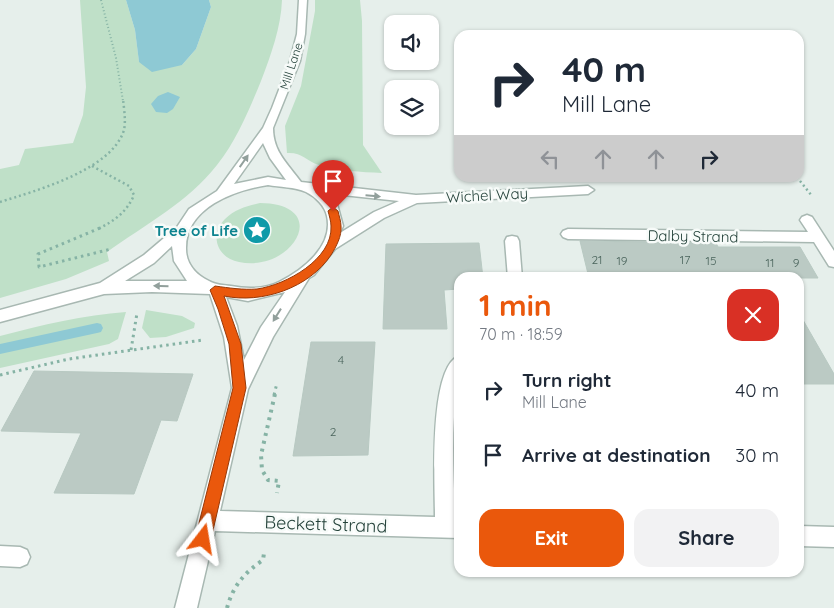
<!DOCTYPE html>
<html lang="en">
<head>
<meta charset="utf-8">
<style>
	:root { --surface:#fff; --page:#f2f2f3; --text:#1f2937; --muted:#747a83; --accent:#ea580c }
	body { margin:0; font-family:Quicksand,sans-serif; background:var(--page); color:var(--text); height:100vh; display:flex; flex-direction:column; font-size:19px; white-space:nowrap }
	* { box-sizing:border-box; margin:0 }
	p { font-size:16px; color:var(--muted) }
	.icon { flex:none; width:28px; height:28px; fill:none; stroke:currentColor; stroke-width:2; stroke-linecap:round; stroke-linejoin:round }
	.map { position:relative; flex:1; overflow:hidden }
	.side { position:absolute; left:454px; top:272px; width:350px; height:305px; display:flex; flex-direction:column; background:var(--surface); border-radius:15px; box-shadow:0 1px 4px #0004 }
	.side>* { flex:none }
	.top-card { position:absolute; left:454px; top:30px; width:350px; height:152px; border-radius:15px; box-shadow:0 1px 4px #0004; background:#fff; color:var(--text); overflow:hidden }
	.buttons { position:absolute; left:384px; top:15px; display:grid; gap:10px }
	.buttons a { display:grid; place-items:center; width:55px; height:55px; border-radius:10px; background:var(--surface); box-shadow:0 1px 4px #0004; font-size:25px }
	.pin { position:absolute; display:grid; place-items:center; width:42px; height:42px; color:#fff; margin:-51px -21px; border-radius:50% 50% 50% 0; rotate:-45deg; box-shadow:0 0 5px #0007 }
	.pin .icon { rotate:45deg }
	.me { position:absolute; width:55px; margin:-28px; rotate:14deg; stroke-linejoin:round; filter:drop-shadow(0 0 4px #0008) }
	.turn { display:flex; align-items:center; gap:18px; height:105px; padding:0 25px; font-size:22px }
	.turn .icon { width:65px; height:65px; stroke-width:2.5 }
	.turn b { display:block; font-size:35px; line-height:42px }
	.lanes { display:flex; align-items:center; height:48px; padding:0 25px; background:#0003; justify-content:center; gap:25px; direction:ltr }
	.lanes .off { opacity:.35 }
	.round { display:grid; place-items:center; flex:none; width:52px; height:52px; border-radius:15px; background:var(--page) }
	.head { display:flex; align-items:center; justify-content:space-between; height:85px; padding:0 25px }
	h1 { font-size:30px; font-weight:700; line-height:38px; color:var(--accent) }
	.primary-button { display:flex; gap:10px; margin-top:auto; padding:10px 25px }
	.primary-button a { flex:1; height:58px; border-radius:15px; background:var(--accent); color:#fff; font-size:20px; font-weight:700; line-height:58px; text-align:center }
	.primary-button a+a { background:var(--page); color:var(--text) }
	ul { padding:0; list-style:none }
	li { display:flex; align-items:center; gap:15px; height:65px; padding:0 25px }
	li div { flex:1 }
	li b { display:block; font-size:19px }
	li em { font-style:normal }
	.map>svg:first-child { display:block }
	.green { fill:#bfe0c8 }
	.water { fill:#8ec9d4 }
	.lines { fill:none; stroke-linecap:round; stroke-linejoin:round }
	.stream { fill:#8ec9d4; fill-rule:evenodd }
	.building { fill:#bbcac4; stroke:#b8c9c2 }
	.minor-casing { stroke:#a8b8b2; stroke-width:3 }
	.path-far3 { stroke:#86b3a5; stroke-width:2; stroke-dasharray:1 2.5; stroke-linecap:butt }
	.path-far2 { stroke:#86b3a5; stroke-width:2.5; stroke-dasharray:2 3; stroke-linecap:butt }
	.path-far1 { stroke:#86b3a5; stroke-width:3; stroke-dasharray:2.5 4; stroke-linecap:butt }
	.path { stroke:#86b3a5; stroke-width:4; stroke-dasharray:3 5; stroke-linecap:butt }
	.minor { fill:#fff; fill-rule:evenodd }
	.oneway { fill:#92a09c }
	.route { fill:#ea580c; stroke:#983908 }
	.labels { text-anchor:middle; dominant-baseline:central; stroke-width:5; stroke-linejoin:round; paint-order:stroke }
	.far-street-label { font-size:12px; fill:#24423a; stroke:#f7fbf9 }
	.number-label { font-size:12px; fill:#4a645c }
	.street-label { font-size:15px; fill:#24423a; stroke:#f7fbf9 }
	.culture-label { font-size:15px; font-weight:bold; fill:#0d838f; stroke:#f7fbf9; text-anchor:end }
	.near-street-label { font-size:18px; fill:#24423a; stroke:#f7fbf9 }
</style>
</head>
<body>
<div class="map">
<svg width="834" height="608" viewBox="0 0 834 608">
	<rect width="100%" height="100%" fill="#e6efeb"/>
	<path class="green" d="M 80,0 L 126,0 L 135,30 L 139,62 L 182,65 L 196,49 L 211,7 L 209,0 L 282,0 C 281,27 271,55 261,81 C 249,110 237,140 217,165 C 188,202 145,225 107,252 L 109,261 L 66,279 L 0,298 L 0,169 L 19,165 L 25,149 L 73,143 L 83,115 L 86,87 Z
		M 315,0 L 360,0 L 362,21 L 363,145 L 382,173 C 360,172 340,171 319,165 C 306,161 302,152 287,153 L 285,126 L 301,86 L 315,11 Z
		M 260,203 C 333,204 293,273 239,262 C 217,258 209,235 225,219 C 235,209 247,206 260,203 Z
		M 146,310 L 182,316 L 195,323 L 194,328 L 166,337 L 150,338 L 142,328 Z
		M 126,312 L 118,339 L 109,344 L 0,368 L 0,336 C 42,325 84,315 126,312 Z"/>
	<path class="water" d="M 126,0 L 209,0 L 211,7 L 196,49 L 182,65 L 152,72 L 139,62 L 135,30 Z
		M 168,92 L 180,97 L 173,109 L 167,113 L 156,112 L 151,104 L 158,96 Z"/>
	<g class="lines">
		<path class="stream" d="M 97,323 L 101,324 L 103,328 L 101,332 L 97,333 L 0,354 L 0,344 Z"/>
	</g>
	<path class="building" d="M 580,241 L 716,243 L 718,247 L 800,247 L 818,278 L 589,278 Z
		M 479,243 L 483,278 L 459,278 L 459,289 L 444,290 L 447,329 L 383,329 L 386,244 Z
		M 799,313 L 834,374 L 834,384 L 799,384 Z
		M 311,342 L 375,342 L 368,455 L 293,456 Z
		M 34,371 L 193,374 L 177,421 L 161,420 L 134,494 L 54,493 L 81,433 L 1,431 Z"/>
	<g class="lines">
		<defs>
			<path id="minor" d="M 299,0 L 307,0 L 305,34 L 300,61 L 273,128 C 273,152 288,164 301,182 L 416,195 L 588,186 L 594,190 L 588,194 L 417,203 L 384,218 L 335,249 L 314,275 L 309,278 L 273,337 L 248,389 L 220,511 L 435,517 C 435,488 428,367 459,356 C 459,377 455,396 454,417 C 452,451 454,484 455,518 L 459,518 L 459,538 L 215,531 L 197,608 L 175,608 L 232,388 L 224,337 L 210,294 L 152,292 L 104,294 L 0,322 L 0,310 L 100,283 L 144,255 L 177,227 L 189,209 L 217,191 L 263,128 L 272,108 L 290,61 L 297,34 ZM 263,143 L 270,158 L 286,180 L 268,177 L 234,184 ZM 268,185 C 279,187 295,187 306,192 C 316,197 325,206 327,216 C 334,246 303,270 279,282 C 265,289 247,289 231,286 C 224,285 215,285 209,281 C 196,275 186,264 186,249 C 185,208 234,190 268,185 ZM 324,193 L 399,201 L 374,212 L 340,233 L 343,226 L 337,204 ZM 172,246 L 174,261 L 187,281 L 125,281 L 154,263 ZM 285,292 L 261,327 L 244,360 L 237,326 L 226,297 L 248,301 Z
				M 807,215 L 812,217 L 834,251 L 834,267 L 829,266 L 814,242 L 568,239 L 563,237 L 561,234 L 563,231 L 568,229 L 808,232 L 800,220 L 802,217 Z
				M 512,236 L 517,237 L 519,241 L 522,278 L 508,278 L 505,241 L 507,237 Z
				M 799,526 L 834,527 L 834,547 L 799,546 Z
				M 0,546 L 20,547 L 27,550 L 30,557 L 27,564 L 20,567 L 0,566 Z"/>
		</defs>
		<use href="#minor" class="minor-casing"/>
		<path class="path-far3" d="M 101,0 L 116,58 L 123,101"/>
		<path class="path-far2" d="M 92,166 L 129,186 L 134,195 C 127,212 114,221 98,229
			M 800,181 L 812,196
			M 0,202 C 35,191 112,170 124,130 C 126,121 124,109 123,99"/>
		<path class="path-far1" d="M 100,228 L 38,254 L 39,267 L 111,249
			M 131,350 L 137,313
			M 0,375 L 69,359 L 203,340
			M 274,395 L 277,383"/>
		<path class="path" d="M 275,394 L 261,455 L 262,470 L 268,480 L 279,481 L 277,493
			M 227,608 C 233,586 244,573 263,560 L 264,553"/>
		<use href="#minor" class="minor"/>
	</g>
	<defs><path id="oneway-solid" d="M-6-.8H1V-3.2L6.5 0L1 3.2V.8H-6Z" transform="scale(1.25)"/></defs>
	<g class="oneway">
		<use href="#oneway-solid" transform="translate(244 161) rotate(-55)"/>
		<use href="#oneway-solid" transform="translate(373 196) rotate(5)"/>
		<use href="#oneway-solid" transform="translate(161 286) rotate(-179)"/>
		<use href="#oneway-solid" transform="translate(277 315) rotate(122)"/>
	</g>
	<path class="route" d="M 333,207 L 338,211 C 339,216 341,221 341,226 C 342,236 336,247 331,255 C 309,288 262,304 224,296 L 241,344 L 246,388 L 211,539 L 208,544 L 203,546 L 198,544 L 195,539 L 233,388 L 229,344 L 218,309 L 210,290 L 215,286 C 229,288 243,290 257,289 C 286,285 333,259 331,226 C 331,221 329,215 328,211 Z"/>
	<defs>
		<symbol id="sight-disc" viewBox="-11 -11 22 22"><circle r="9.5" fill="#0f9aa8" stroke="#f7fbf9"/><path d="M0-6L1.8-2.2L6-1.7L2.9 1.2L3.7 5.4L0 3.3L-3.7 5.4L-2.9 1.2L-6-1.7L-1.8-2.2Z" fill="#fff"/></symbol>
	</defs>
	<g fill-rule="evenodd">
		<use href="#sight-disc" x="241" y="214" width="32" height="32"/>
	</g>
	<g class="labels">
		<g class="far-street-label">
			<text transform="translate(291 66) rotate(-72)">Mill Lane</text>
		</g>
		<g class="number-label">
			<text x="597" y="259">21</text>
			<text x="685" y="259">17</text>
			<text x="622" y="260">19</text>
			<text x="711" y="260">15</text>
			<text x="770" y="262">11</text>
			<text x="796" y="262">9</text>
			<text x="341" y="359">4</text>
			<text x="333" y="431">2</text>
		</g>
		<g class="street-label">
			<text transform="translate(487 195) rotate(-3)">Wichel Way</text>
			<text transform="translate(693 236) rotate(1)">Dalby Strand</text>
		</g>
		<g class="culture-label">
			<text x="238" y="230">Tree of Life</text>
		</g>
		<g class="near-street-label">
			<text transform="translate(326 524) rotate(2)">Beckett Strand</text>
		</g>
	</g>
</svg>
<div class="buttons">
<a><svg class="icon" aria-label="sound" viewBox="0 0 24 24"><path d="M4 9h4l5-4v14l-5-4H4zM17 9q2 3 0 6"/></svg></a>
<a><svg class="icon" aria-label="layers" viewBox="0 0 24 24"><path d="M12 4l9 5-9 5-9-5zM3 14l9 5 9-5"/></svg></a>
</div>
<div class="pin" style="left:333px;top:211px;background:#d93025"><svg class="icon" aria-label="arrive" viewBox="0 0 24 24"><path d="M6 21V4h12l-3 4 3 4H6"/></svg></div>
<svg class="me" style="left:203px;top:539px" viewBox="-20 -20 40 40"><path d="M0-17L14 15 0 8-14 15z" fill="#ea580c" stroke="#fff" stroke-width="4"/></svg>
<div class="top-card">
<div class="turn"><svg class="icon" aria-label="right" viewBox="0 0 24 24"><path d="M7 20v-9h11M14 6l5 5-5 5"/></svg><div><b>40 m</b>Mill Lane</div></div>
<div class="lanes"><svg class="icon off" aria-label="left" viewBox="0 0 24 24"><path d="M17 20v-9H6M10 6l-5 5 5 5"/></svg><svg class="icon off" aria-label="ahead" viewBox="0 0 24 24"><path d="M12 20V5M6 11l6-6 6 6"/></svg><svg class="icon off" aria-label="ahead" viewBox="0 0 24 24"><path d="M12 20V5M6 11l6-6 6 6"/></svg><svg class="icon" aria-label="right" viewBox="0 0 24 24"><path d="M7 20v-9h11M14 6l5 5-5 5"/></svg></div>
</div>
<section class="side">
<div class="head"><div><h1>1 min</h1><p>70 m · 18:59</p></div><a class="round" style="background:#d93025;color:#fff"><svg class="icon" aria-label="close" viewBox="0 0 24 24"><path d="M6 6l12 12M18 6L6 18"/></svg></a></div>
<ul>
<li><svg class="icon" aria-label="right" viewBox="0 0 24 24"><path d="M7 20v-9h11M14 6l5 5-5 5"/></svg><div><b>Turn right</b><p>Mill Lane</p></div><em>40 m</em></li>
<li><svg class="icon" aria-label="arrive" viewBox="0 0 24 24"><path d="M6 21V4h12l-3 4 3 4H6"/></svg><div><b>Arrive at destination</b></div><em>30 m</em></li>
</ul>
<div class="primary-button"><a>Exit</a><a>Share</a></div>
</section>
</div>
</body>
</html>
